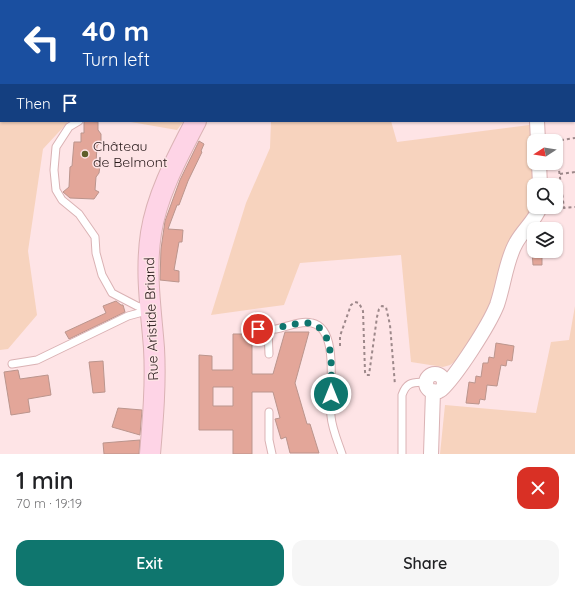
<!DOCTYPE html>
<html lang="en">
<head>
<meta charset="utf-8">
<style>
	:root { --surface:#fff; --page:#f6f6f6; --text:#202124; --muted:#757577; --accent:#0f766e }
	body { margin:0; font-family:Quicksand,sans-serif; background:var(--page); color:var(--text); height:100vh; display:flex; flex-direction:column; font-size:15px; white-space:nowrap }
	* { box-sizing:border-box; margin:0 }
	p { font-size:13px; color:var(--muted) }
	.icon { flex:none; width:22px; height:22px; fill:none; stroke:currentColor; stroke-width:2; stroke-linecap:round; stroke-linejoin:round }
	.map { position:relative; height:454px; overflow:hidden }
	.panel { display:flex; flex-direction:column; background:var(--surface); flex:1 }
	.panel>* { flex:none }
	.top-card { position:absolute; left:0px; top:0px; width:575px; height:122px; box-shadow:0 1px 3px #0004; background:#1a4fa0; color:#fff; overflow:hidden }
	.needle { width:26px; rotate:258deg }
	.fabs { position:absolute; left:527px; top:134px; display:grid; gap:8px }
	.fabs a { display:grid; place-items:center; width:36px; height:36px; border-radius:8px; background:var(--surface); box-shadow:0 1px 3px #0004; font-size:20px }
	.pin { position:absolute; display:grid; place-items:center; width:34px; height:34px; color:#fff; margin:-17px; border:2px solid #fff; border-radius:50%; box-shadow:0 1px 4px #0007 }
	.me { position:absolute; width:44px; margin:-22px; rotate:0deg; stroke-linejoin:round; filter:drop-shadow(0 0 3px #0008) }
	.turn { display:flex; align-items:center; gap:14px; height:84px; padding:0 16px; font-size:18px }
	.turn .icon { width:52px; height:52px; stroke-width:2.5 }
	.turn b { display:block; font-size:28px; line-height:34px }
	.then { display:flex; align-items:center; height:38px; padding:0 16px; background:#0003; gap:8px; font-size:15px }
	.round { display:grid; place-items:center; flex:none; width:42px; height:42px; border-radius:12px; background:var(--page) }
	.headline { display:flex; align-items:center; justify-content:space-between; height:68px; padding:0 16px }
	h1 { font-size:24px; font-weight:600; line-height:30px }
	.primary-button { display:flex; gap:8px; margin-top:auto; padding:8px 16px }
	.primary-button a { flex:1; height:46px; border-radius:12px; background:var(--accent); color:#fff; font-size:16px; font-weight:600; line-height:46px; text-align:center }
	.primary-button a+a { background:var(--page); color:var(--text) }
	.map>svg:first-child { display:block }
	.green { fill:#f7d3be }
	.building { fill:#e3a699; stroke:#bb958d; fill-rule:evenodd }
	.lines { fill:none; stroke-linecap:round; stroke-linejoin:round }
	.lane-casing { stroke:#dab2b4; stroke-width:9 }
	.street-casing { stroke:#dab2b4; stroke-width:16 }
	.secondary-casing { stroke:#dab2b4; stroke-width:22 }
	.path { stroke:#9d888a; stroke-width:2; stroke-dasharray:3 3; stroke-linecap:butt }
	.lane { stroke:#fff; stroke-width:7 }
	.street { stroke:#fff; stroke-width:14 }
	.secondary { stroke:#fed4e6; stroke-width:20 }
	.route { stroke:#0f766e; stroke-width:7; stroke-dasharray:0 12.6 }
	.poi-dot { fill:#5e5e2a; stroke:#fee4e6; stroke-width:1.5 }
	.labels { text-anchor:middle; dominant-baseline:central; stroke-width:3; stroke-linejoin:round; paint-order:stroke }
	.poi-label { font-size:14px; fill:#281a1b; stroke:#fee4e6; text-anchor:start }
	.street-label { font-size:14px; fill:#281a1b; stroke:#fee4e6 }
</style>
</head>
<body>
<div class="map">
<svg width="575" height="454" viewBox="0 0 575 454">
	<rect width="100%" height="100%" fill="#fee4e6"/>
	<path class="green" d="M 0,0 L 319,0 L 1,1 L 1,121 L 69,121 L 43,149 L 28,251 L 37,315 L 8,349 L 0,350 Z
		M 125,121 L 184,121 L 177,130 Z
		M 271,121 L 391,121 L 397,142 L 537,124 L 534,141 L 534,207 L 471,350 L 450,365 L 443,367 L 411,362 L 401,255 L 300,263 L 284,305 L 211,315 L 246,203 L 270,148 Z
		M 575,306 L 575,454 L 440,454 L 445,405 L 536,413 L 551,342 L 569,340 Z"/>
	<path class="building" d="M 84,121 L 98,122 L 98,130 L 101,134 L 101,142 L 97,146 L 96,163 L 100,166 L 99,173 L 96,177 L 95,190 L 99,192 L 94,199 L 70,198 L 63,192 L 69,187 L 70,167 L 72,166 L 74,142 L 81,142 L 81,133 L 84,133 Z
		M 199,141 L 204,144 L 201,151 L 202,152 L 188,181 L 179,205 L 177,205 L 168,229 L 183,230 L 182,242 L 179,242 L 174,270 L 179,271 L 179,282 L 160,280 L 161,249 L 165,221 L 180,180 Z
		M 532,251 L 542,251 L 542,265 L 533,265 Z
		M 116,301 L 121,305 L 123,305 L 125,312 L 69,339 L 65,332 L 106,313 L 103,306 Z
		M 285,332 L 309,332 L 295,383 L 307,424 L 310,424 L 319,453 L 290,453 L 286,437 L 281,439 L 275,419 L 280,418 L 273,392 L 252,392 L 252,454 L 233,454 L 233,430 L 199,430 L 199,355 L 212,356 L 212,370 L 233,370 L 233,334 L 252,334 L 252,374 L 273,374 ZM 213,387 L 233,387 L 233,406 L 213,406 Z
		M 496,343 L 514,346 L 512,361 L 507,360 L 506,366 L 501,365 L 497,386 L 487,385 L 485,400 L 480,399 L 479,404 L 466,403 L 469,382 L 475,383 L 476,376 L 481,377 L 483,363 L 488,363 L 489,357 L 494,358 Z
		M 103,361 L 105,392 L 93,393 L 89,362 Z
		M 18,370 L 20,379 L 48,375 L 51,395 L 28,399 L 30,412 L 11,415 L 4,372 Z
		M 118,408 L 142,410 L 140,435 L 112,427 Z
		M 140,440 L 139,454 L 104,454 L 103,443 Z"/>
	<g class="lines">
		<defs>
			<path id="lane" d="M 158,1 L 160,0
				M 574,115 L 575,115
				M 79,121 L 69,127 L 56,147 L 54,170 L 56,190 L 62,200 L 79,214 L 95,237 L 96,253 L 102,275 L 112,293 L 137,306 L 150,310
				M 248,329 C 257,329 267,330 276,329 C 287,327 300,320 312,323 C 341,329 328,395 331,416 C 332,429 338,442 342,454
				M 268,330 L 269,354
				M 12,364 L 37,360 L 128,316 L 150,310
				M 269,412 L 269,440 L 272,454
				M 402,454 L 402,395 C 407,381 413,383 426,382"/>
			<path id="street" d="M 528,0 L 528,1
				M 537,121 L 538,141
				M 539,163 L 540,185
				M426 383a9 9 0 1 1 18 0a9 9 0 1 1-18 0Z
				M 441,390 C 457,375 489,325 497,305 C 504,285 506,260 516,243 C 523,230 535,221 540,207
				M 431,454 L 433,391"/>
			<path id="secondary" d="M 317,1 L 319,0
				M 150,454 C 153,419 156,383 154,348 C 151,309 145,272 151,233 C 157,194 178,156 196,121"/>
		</defs>
		<use href="#lane" class="lane-casing"/>
		<use href="#street" class="street-casing"/>
		<use href="#secondary" class="secondary-casing"/>
		<path class="path" d="M 574,44 L 575,44
			M 574,62 L 575,69
			M 555,141 L 575,138
			M 556,147 L 564,208 L 575,207
			M 560,174 L 575,172
			M 340,346 L 340,336 L 351,305 L 355,302 L 359,303 L 363,311 L 365,372 L 366,375 L 369,375 L 377,317 L 379,309 L 382,306 L 386,307 L 390,325 L 395,385"/>
		<use href="#lane" class="lane"/>
		<use href="#street" class="street"/>
		<use href="#secondary" class="secondary"/>
	</g>
	<g class="lines">
		<path class="route" d="M 258,329 C 273,330 286,325 301,323 C 337,319 331,370 331,394"/>
	</g>
	<circle class="poi-dot" cx="85" cy="154" r="4"/>
	<g class="labels">
		<g class="poi-label">
			<text x="93" y="146">Château<tspan x="93" dy="16">de Belmont</tspan></text>
		</g>
		<g class="street-label">
			<text transform="translate(151 319) rotate(-92)">Rue Aristide Briand</text>
		</g>
	</g>
</svg>
<div class="fabs">
<a><svg class="needle" viewBox="-14 -14 28 28"><path d="M0-13l5 13h-10z" fill="#e53935"/><path d="M0 13l5-13h-10z" fill="#757577"/></svg></a>
<a><svg class="icon" aria-label="search" viewBox="0 0 24 24"><circle cx="10" cy="10" r="6"/><path d="M15 15l6 6"/></svg></a>
<a><svg class="icon" aria-label="layers" viewBox="0 0 24 24"><path d="M12 4l9 5-9 5-9-5zM3 14l9 5 9-5"/></svg></a>
</div>
<div class="pin" style="left:258px;top:329px;background:#d93025"><svg class="icon" aria-label="arrive" viewBox="0 0 24 24"><path d="M6 21V4h12l-3 4 3 4H6"/></svg></div>
<svg class="me" style="left:331px;top:394px" viewBox="-20 -20 40 40"><circle r="17" fill="#0f766e" stroke="#fff" stroke-width="3"/><path d="M0-11L8 9 0 5-8 9z" fill="#fff"/></svg>
<div class="top-card">
<div class="turn"><svg class="icon" aria-label="left" viewBox="0 0 24 24"><path d="M17 20v-9H6M10 6l-5 5 5 5"/></svg><div><b>40 m</b>Turn left</div></div>
<div class="then">Then<svg class="icon" aria-label="arrive" viewBox="0 0 24 24"><path d="M6 21V4h12l-3 4 3 4H6"/></svg></div>
</div>
</div>
<section class="panel">
<div class="headline"><div><h1>1 min</h1><p>70 m · 19:19</p></div><a class="round" style="background:#d93025;color:#fff"><svg class="icon" aria-label="close" viewBox="0 0 24 24"><path d="M6 6l12 12M18 6L6 18"/></svg></a></div>
<div class="primary-button"><a>Exit</a><a>Share</a></div>
</section>
</body>
</html>
